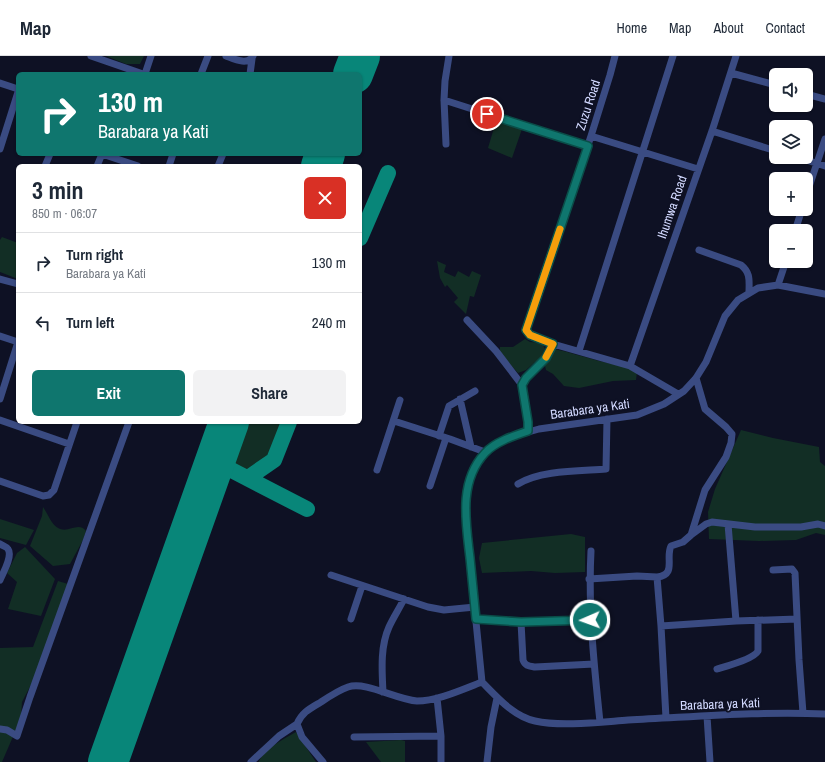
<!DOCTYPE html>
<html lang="en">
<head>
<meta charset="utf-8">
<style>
	:root { --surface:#fff; --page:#f2f2f3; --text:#1f2937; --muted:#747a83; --line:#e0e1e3; --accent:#0f766e }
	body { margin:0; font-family:"Archivo Narrow",sans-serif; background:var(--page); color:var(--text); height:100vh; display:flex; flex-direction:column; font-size:15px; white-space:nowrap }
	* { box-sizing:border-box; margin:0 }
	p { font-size:13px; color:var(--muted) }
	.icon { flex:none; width:22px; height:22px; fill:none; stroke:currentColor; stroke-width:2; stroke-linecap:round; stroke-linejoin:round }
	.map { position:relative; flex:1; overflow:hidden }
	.drawer { position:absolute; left:16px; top:108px; width:346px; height:260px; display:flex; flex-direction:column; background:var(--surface); border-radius:6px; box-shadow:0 1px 3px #0004 }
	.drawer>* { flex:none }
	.hud { position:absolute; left:16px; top:16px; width:346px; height:84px; border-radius:6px; box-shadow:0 1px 3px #0004; background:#0f766e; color:#fff; overflow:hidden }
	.fabs { position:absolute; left:769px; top:12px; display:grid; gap:8px }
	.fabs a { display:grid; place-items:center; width:44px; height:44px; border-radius:6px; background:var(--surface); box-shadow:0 1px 3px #0004; font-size:20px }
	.pin { position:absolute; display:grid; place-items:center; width:34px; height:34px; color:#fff; margin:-17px; border:2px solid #fff; border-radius:50%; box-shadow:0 1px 4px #0007 }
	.me { position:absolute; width:44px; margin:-22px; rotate:268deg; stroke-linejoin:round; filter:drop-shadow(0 0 3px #0008) }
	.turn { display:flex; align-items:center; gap:14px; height:84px; padding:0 16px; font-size:18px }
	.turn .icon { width:52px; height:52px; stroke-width:2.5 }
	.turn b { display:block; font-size:28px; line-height:34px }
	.round { display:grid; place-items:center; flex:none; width:42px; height:42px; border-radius:6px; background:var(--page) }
	.summary { display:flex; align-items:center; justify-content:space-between; height:68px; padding:0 16px }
	h1 { font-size:24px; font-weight:800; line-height:30px }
	.primary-button { display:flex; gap:8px; margin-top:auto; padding:8px 16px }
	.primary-button a { flex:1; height:46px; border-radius:6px; background:var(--accent); color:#fff; font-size:16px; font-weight:800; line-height:46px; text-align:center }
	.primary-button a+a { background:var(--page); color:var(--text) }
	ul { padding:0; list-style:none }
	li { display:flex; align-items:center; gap:12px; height:60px; padding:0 16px; border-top:1px solid var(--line) }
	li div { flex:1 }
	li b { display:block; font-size:15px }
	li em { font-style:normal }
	header { display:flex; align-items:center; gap:24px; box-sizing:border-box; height:56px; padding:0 20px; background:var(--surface); border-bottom:1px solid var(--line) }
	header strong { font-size:19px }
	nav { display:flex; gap:22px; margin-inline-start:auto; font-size:14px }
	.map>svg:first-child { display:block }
	.green { fill:#122e25 }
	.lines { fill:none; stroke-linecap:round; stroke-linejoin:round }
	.taxiway { stroke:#088679; stroke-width:16 }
	.runway { stroke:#088679; stroke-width:40 }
	.street { stroke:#3a4b82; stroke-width:7 }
	.route-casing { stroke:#0a4d48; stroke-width:10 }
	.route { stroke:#0f766e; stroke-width:7 }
	.slow { stroke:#f59e0b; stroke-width:7 }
	.labels { text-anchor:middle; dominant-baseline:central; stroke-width:4; stroke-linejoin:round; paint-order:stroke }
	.street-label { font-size:13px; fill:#d2d9ff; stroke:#0e1124 }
</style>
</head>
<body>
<header>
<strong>Map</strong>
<nav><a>Home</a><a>Map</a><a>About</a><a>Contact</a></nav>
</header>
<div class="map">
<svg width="825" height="706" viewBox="0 0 825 706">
	<rect width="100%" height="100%" fill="#0e1124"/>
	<path class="green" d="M 106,0 L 144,0 L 140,8 L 126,8 Z
		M 496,65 L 522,73 L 512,102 L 488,92 Z
		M 2,181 L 18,187 L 18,223 L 0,216 L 0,184 Z
		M 437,205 L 446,209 L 444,216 L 455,221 L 458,215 L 469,221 L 472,215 L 481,219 L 474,241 L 470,240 L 466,258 L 454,246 L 458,242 L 447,229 L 445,231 L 440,222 Z
		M 525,283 L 530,286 L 542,287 L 545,293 L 543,301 L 541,303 L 535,306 L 526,314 L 518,317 L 500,297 L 500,291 L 513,291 Z
		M 554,293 C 569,296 584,301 599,305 C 612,308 625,310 637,316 L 636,324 L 613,325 L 579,332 L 564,330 L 553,318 L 546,314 L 544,306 Z
		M 245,366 L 283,366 L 267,404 L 247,417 L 235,411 L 232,405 Z
		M 741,374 L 773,382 L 819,391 L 820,406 L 825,410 L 825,479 L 816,477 L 796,484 L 759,485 L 709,483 L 708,456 L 715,433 Z
		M 43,451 C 48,458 51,468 58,472 C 68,478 78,465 86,475 L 83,484 L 70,508 L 53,510 L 30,490 L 42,460 Z
		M 0,463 L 34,474 L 26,489 L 0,482 Z
		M 571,478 L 585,481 L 585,516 L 555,517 L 531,515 L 482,517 L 479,502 L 482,487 Z
		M 25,491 L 55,523 L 41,560 L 8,553 L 17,526 L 7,517 L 17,497 Z
		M 58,525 L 68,528 L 35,621 L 22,646 L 21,662 L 2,706 L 0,706 L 0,592 L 33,591 Z
		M 296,676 L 316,706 L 259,706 C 263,693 284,683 296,676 Z
		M 401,684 L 405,685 L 405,706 L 381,706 L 366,686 Z"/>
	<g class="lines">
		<path class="taxiway" d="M 360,182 L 388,117
			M 214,405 L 307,453
			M 248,422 L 274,404 L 289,366"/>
		<path class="runway" d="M 353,18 L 360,0
			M 321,110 L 325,98
			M 108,706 L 229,366"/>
		<path class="street" d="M 91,0 L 143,18
			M 226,0 C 234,3 248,10 253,0
			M 615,0 L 610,19 L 591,80 L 526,274 L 530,279 L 553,288 L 630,310 L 678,338
			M 731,17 L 776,29
			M 145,18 L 151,0
			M 201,18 L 208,0
			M 250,18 L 252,3
			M 0,27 L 18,33
			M 806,38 L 825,43
			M 444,44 L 588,90
			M 712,75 L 776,95
			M 591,80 L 698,113
			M 446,88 L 444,44 L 445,25 L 449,0
			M 0,93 L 18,36
			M 102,98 L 138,110
			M 797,101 L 825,110
			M 45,110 L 50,98
			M 97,110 L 102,98
			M 169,110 L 173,98
			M 218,110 L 223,98
			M 806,140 L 825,83
			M 795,175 L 802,153
			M 699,194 L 741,209 C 751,217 749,225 749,237
			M 0,223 L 18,228
			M 778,229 L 786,205
			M 825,238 L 778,229 L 758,232 L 738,244 L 725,260 L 706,306 L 696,322 L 684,335 L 664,348 L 637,359 L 539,373 L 507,382 L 485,396 L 473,413 L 469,427 L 465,455 L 482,626 C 497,641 513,660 535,665 C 561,671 601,666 628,664 C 694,661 760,655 825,658
			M 467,264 L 496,295 L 522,329
			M 0,280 L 18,286
			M 579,295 L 673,0
			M 630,310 L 712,75 L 736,0
			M 0,343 L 18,286
			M 460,343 L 471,391
			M 0,364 L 69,388
			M 394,365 L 450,383 L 485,396
			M 528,375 L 528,366 L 522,329 L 526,322 L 546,302 L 553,288
			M 439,380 L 449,350 L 475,335
			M 377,414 L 400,344
			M 0,425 L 43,440 L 49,439 L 54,434 L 77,366
			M 518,428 C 540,414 580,415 606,413 L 607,363
			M 430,430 L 446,382
			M 728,468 L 736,565
			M 691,479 L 706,468 L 712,466 L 755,471 L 801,471 L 818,468 L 825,470
			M 0,488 C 3,490 7,491 8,493 C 13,500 3,517 0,524
			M 591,495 C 588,552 594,609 600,666
			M 773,514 L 792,513 L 795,517 L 799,604 L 803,657
			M 331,519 L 428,551 L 444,554 L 475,551
			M 657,521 C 677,519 665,502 671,490 L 683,486 L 691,479 L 705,434 L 726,401 L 731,387 L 732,378 L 726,371 L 705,353 L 696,322
			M 589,523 L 637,520 L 657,521 L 661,570 L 666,662
			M 351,563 L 362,530
			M 476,563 L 521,566 L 590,564
			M 521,566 L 523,604 C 525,610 529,610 535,611 L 594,608
			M 661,570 L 736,565 L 797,563
			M 717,613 C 727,610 754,603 758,595 L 758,564
			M 383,636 C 382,615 380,591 389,571 C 393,562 399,553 404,543
			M 437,642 L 441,680 L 441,706
			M 707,660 L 710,706
			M 297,668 C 302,656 311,652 321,646 C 330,640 339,634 348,631 C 366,625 397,644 417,645 C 438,645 463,633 482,626
			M 297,668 L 302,681 L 323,706
			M 0,673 L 7,674 L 17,680 L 30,641 L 129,366
			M 354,681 L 441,680
			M 251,706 L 279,680 L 297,668
			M 487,706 L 491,671 L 497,642"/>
	</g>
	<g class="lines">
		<defs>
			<path id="route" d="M 487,58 L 588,90 L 526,274 L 530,279 L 553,288 L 546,302 L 526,322 L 522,329 L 528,366 L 528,375 C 513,380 495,386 485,397 C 458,426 466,467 470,502 C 472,523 474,543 476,563 L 521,566 L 590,564"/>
		</defs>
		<use href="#route" class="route-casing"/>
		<use href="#route" class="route"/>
		<path class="slow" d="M 546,301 L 553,288 L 530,279 L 526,274 L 560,173"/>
	</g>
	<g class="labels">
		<g class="street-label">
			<text transform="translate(588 49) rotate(-72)">Zuzu Road</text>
			<text transform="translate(672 151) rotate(-71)">Ihumwa Road</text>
			<text transform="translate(590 353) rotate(-8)">Barabara ya Kati</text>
			<text transform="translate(720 648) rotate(-2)">Barabara ya Kati</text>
		</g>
	</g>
</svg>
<div class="fabs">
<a><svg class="icon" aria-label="sound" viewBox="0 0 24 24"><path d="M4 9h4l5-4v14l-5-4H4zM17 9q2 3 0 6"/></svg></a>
<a><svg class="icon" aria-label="layers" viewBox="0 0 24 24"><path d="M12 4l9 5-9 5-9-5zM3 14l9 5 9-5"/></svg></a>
<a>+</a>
<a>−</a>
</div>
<div class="pin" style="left:487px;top:58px;background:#d93025"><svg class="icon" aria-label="arrive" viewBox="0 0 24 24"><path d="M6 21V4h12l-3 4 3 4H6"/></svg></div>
<svg class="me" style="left:590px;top:564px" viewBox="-20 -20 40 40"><circle r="17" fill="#0f766e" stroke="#fff" stroke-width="3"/><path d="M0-11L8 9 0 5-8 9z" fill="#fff"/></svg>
<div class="hud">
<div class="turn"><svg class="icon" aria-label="right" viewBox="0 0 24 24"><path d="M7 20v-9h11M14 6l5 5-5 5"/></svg><div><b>130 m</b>Barabara ya Kati</div></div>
</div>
<section class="drawer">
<div class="summary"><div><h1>3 min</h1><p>850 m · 06:07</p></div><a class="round" style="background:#d93025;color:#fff"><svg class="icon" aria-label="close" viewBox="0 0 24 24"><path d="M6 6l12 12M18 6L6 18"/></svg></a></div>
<ul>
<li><svg class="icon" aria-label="right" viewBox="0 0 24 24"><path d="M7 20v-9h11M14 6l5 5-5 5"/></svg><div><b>Turn right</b><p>Barabara ya Kati</p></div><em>130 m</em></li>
<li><svg class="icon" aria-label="left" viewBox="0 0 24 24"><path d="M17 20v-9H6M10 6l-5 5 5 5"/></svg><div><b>Turn left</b></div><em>240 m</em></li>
</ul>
<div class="primary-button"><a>Exit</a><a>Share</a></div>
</section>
</div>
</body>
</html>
